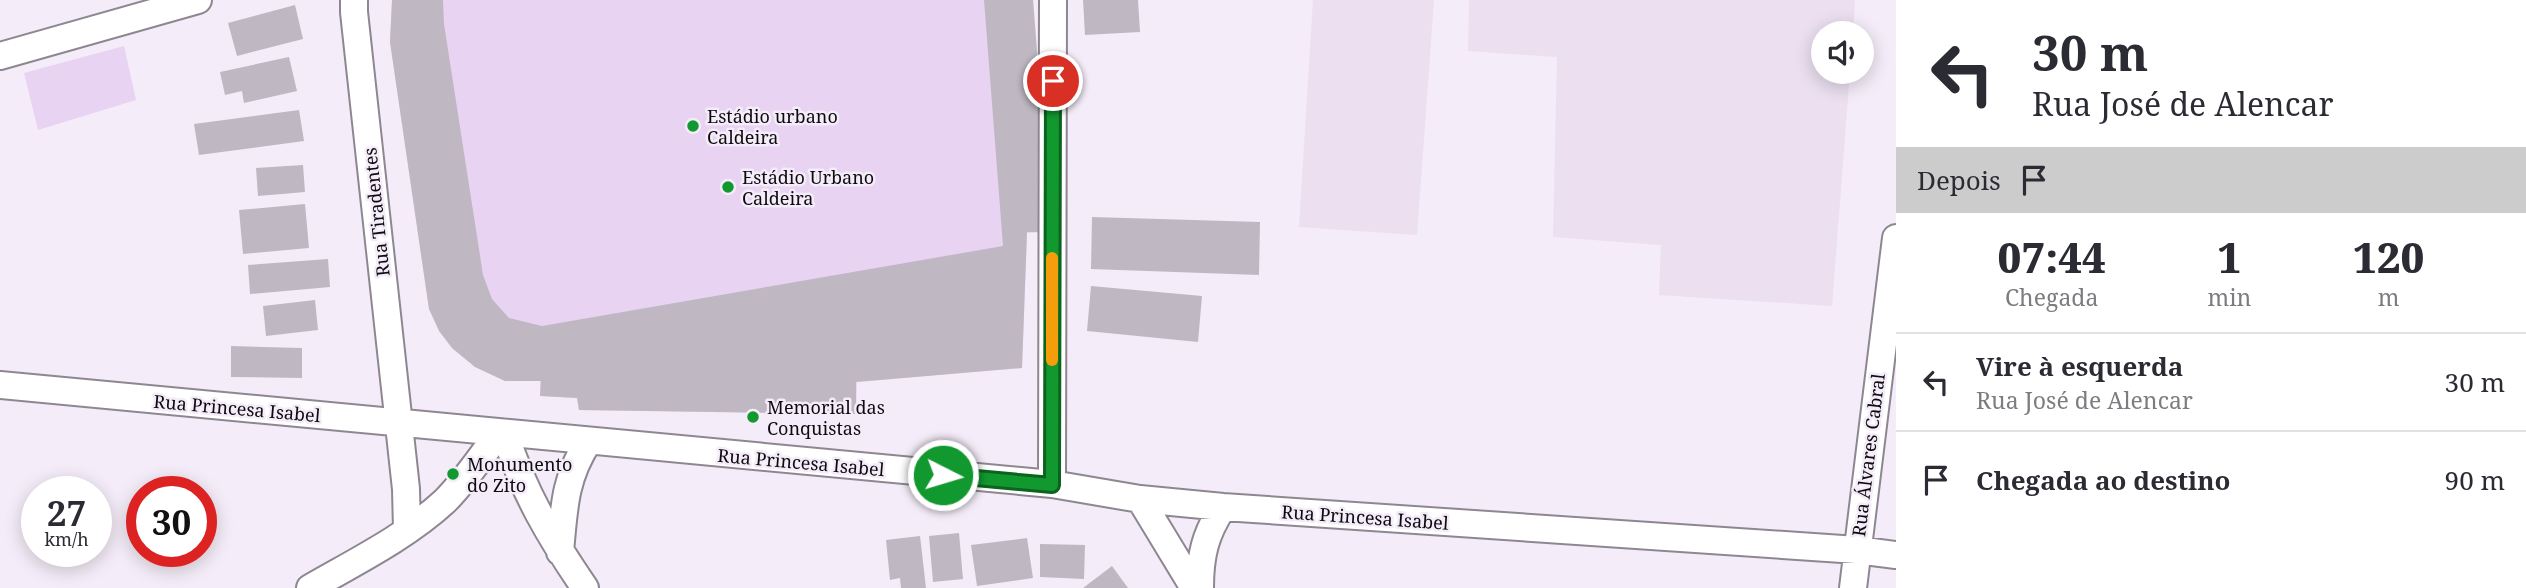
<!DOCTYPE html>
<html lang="pt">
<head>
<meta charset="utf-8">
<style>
	:root { --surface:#fff; --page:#f2f2f3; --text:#2b2b33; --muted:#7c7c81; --line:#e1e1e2 }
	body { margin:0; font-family:"Noto Serif",serif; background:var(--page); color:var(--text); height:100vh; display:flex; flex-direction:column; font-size:26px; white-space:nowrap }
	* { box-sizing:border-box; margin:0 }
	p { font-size:23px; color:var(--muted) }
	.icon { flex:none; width:38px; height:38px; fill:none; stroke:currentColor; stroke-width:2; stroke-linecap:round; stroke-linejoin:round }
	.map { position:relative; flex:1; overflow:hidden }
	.side { display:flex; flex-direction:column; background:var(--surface); width:630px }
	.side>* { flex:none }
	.hud { background:#fff; color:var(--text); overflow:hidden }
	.buttons { position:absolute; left:1811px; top:21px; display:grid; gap:14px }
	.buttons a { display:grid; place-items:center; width:63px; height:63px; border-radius:50%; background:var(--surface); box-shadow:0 4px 18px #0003; font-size:35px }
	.speed { position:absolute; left:21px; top:476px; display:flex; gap:14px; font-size:35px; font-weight:700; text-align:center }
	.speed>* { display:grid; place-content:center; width:91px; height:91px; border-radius:50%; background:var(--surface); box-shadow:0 4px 18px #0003; line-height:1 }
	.speed small { font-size:18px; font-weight:400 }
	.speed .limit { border:10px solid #d22; background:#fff; color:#111 }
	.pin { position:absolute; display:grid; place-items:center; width:60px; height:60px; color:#fff; margin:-30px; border:4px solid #fff; border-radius:50%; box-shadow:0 2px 7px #0007 }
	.me { position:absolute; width:77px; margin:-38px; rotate:95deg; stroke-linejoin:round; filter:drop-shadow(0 0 5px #0008) }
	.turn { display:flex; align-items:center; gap:24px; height:147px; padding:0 21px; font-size:32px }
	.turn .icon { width:91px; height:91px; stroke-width:2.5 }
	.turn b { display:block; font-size:49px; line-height:60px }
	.then { display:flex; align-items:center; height:66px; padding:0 21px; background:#0003; gap:14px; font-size:26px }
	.eta { display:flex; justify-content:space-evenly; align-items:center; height:119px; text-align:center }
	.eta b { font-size:42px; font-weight:800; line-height:49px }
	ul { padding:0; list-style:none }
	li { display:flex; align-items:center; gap:21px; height:98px; padding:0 21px; border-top:2px solid var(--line) }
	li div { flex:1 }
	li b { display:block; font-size:26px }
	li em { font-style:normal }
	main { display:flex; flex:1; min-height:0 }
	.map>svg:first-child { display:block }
	.built { fill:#ebdff0 }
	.green { fill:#e8d3f2 }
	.building { fill:#bfb8c3 }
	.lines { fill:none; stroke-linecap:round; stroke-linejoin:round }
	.street-casing { stroke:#8e8791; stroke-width:30 }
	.street { stroke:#fff; stroke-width:26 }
	.route-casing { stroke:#0b631e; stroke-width:18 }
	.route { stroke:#11982e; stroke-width:12 }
	.slow { stroke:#f59e0b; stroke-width:12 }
	.poi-dot { fill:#11982e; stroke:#f4ecf8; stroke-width:2.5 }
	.labels { text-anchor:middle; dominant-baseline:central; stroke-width:5; stroke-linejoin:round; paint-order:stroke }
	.poi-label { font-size:18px; fill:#0e0b0f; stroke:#f4ecf8; text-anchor:start }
	.street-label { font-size:18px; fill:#0e0b0f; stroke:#f4ecf8 }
</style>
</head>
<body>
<main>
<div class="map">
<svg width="1896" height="588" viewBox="0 0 1896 588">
	<rect width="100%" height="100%" fill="#f4ecf8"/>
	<path class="built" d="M 1313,0 L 1434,0 L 1417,235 L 1299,227 Z
		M 1469,0 L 1855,0 L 1853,33 L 1824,33 L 1824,72 L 1850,72 L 1832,306 L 1659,295 L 1661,245 L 1553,237 L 1557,57 L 1468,51 Z"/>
	<path class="green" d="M 392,0 L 1033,0 L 1044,142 L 1047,232 L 1027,233 L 1022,368 L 857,382 L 856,414 L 579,410 L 577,398 L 540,396 L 540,381 L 505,381 L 475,367 L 452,348 L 429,309 L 390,42 Z
		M 124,46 L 136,100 L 38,130 L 24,73 Z"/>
	<path class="building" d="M 392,0 L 443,0 L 444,24 L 483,275 L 492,299 L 509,318 L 542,326 L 1003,246 L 984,0 L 1033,0 L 1044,142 L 1047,232 L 1027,232 L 1022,368 L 856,382 L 856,414 L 579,410 L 577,398 L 540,396 L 541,381 L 505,381 L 475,367 L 452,348 L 439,331 L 429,309 L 390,42 Z
		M 1083,0 L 1138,0 L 1140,32 L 1085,35 Z
		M 295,5 L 303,39 L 237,56 L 228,23 Z
		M 289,57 L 297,91 L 244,103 L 242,91 L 225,95 L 220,72 Z
		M 299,110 L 304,141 L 199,155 L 194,124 Z
		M 303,165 L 305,192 L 258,196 L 256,168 Z
		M 305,204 L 309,248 L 243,254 L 239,210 Z
		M 1092,217 L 1260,222 L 1259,275 L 1091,269 Z
		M 328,259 L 330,287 L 250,294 L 248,265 Z
		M 1091,286 L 1202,296 L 1198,342 L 1087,331 Z
		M 315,300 L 318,330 L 266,336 L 263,306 Z
		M 231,346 L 302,348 L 302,378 L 231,377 Z
		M 959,533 L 963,579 L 933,582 L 929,536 Z
		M 920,536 L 926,588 L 901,588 L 900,578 L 890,580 L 886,540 Z
		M 1027,538 L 1033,578 L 977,586 L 971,545 Z
		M 1040,544 L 1085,545 L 1084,579 L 1040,577 Z
		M 1112,566 L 1128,588 L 1083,588 Z"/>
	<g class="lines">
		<defs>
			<path id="street" d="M 354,0 L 354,12 L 406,489 L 407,530
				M 0,56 L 198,0
				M 0,385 L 1052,484 L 1140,499 L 1223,507 L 1857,550 L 1896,555
				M 505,434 C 524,493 550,537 585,588
				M 1052,484 L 1053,0
				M 1140,499 L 1194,588
				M 560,552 C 564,510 564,479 588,442
				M 310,588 C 355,562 406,537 445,501 C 465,481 481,457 498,434
				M 1200,588 C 1200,556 1205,534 1223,507
				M 1853,588 L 1896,238"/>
		</defs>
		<use href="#street" class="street-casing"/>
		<use href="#street" class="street"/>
	</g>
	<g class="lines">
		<defs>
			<path id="route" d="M 943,475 L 1052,485 L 1053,81"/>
		</defs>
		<use href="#route" class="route-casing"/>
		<use href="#route" class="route"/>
		<path class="slow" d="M 1052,360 L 1052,258"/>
	</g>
	<g class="poi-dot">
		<circle cx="693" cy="126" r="7"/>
		<circle cx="728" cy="187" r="7"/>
		<circle cx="753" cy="417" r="7"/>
		<circle cx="453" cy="474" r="7"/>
	</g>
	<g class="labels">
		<g class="poi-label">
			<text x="707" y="116">Estádio urbano<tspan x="707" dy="21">Caldeira</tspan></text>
			<text x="742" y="177">Estádio Urbano<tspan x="742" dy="21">Caldeira</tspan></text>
			<text x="767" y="407">Memorial das<tspan x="767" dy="21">Conquistas</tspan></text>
			<text x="467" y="464">Monumento<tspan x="467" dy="21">do Zito</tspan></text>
		</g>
		<g class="street-label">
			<text transform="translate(376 212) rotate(-96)">Rua Tiradentes</text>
			<text transform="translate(237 408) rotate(5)">Rua Princesa Isabel</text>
			<text transform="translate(1868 455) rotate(-83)">Rua Álvares Cabral</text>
			<text transform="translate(801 462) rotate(5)">Rua Princesa Isabel</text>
			<text transform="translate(1365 517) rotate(4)">Rua Princesa Isabel</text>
		</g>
	</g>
</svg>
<div class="buttons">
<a><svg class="icon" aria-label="sound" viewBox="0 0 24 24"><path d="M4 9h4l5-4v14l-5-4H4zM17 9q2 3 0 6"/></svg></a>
</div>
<div class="speed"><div>27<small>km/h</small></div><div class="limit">30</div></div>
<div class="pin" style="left:1053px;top:81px;background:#d93025"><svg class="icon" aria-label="arrive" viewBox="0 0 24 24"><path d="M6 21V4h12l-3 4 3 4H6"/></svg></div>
<svg class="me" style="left:943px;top:475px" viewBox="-20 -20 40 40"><circle r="17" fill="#11982e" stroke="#fff" stroke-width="3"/><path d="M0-11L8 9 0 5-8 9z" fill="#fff"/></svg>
</div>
<section class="side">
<div class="hud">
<div class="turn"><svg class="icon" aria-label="left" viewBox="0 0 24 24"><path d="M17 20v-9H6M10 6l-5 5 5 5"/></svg><div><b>30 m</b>Rua José de Alencar</div></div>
<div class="then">Depois<svg class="icon" aria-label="arrive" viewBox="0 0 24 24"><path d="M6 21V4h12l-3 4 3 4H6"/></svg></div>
</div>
<div class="eta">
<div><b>07:44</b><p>Chegada</p></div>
<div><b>1</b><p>min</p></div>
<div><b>120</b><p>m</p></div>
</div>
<ul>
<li><svg class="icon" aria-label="left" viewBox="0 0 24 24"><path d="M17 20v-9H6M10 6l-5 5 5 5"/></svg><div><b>Vire à esquerda</b><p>Rua José de Alencar</p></div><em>30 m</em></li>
<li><svg class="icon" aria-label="arrive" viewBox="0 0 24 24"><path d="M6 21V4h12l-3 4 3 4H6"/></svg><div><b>Chegada ao destino</b></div><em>90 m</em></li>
</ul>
</section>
</main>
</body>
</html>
